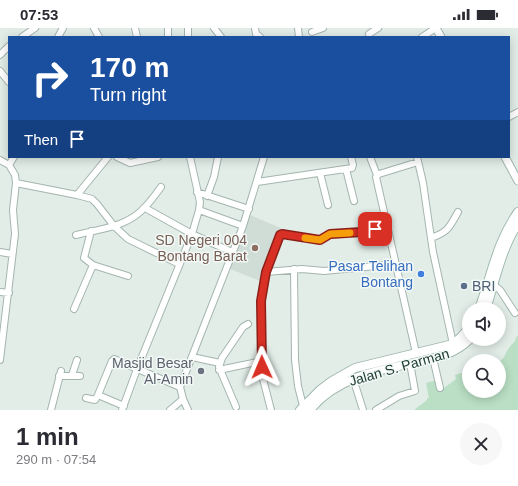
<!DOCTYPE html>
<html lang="en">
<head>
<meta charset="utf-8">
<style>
	:root { --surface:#fff; --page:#f7f7f7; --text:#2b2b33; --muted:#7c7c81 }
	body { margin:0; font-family:Arial,sans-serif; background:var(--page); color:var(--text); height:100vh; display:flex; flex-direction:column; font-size:15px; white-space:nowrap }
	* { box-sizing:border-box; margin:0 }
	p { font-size:13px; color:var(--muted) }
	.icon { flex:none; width:22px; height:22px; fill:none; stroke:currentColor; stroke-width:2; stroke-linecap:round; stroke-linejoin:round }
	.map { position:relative; height:382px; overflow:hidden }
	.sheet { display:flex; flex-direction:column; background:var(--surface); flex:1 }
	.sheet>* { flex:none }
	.hud { position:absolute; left:8px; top:8px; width:502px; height:122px; border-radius:0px; box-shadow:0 2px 10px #0003; background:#1a4fa0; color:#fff; overflow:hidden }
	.fabs { position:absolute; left:462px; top:274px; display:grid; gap:8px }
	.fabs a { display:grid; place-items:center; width:44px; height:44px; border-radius:50%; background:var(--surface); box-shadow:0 2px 10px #0003; font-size:20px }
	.pin { position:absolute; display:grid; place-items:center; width:34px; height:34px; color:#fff; margin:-17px; border-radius:8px; box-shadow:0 2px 6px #0006 }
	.me { position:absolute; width:44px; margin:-22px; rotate:359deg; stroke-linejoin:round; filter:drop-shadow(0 0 3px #0008) }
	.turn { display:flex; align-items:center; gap:14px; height:84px; padding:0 16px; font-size:18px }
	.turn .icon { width:52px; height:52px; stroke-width:2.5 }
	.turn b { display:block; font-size:28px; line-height:34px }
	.then { display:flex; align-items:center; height:38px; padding:0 16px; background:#0003; gap:8px; font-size:15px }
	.round { display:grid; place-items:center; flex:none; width:42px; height:42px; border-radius:21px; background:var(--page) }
	.headline { display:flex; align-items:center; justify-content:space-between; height:68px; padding:0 16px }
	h1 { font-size:24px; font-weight:700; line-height:30px }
	.status { display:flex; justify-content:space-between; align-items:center; height:28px; padding:0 20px; background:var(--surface); direction:ltr }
	.status svg { height:11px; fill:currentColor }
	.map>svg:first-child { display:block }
	.built { fill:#d0ddd7 }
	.green { fill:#badfc4 }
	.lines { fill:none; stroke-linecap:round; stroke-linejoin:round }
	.minor-casing { stroke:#a4b5af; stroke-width:8 }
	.tertiary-casing { stroke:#a4b5af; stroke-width:9 }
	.secondary-casing { stroke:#a0b9b0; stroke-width:10 }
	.minor { stroke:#fff; stroke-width:6 }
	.tertiary { stroke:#fff; stroke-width:7 }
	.secondary { stroke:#fff; stroke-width:8 }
	.route-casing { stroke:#8d1f18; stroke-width:10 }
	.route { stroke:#d93025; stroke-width:7 }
	.slow { stroke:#f59e0b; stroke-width:7 }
	.education-dot { fill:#8d6e63; stroke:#f3f9f6; stroke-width:1.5 }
	.shop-dot { fill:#3f7fe0; stroke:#f3f9f6; stroke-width:1.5 }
	.service-dot { fill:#5c6f8a; stroke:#f3f9f6; stroke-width:1.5 }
	.worship-dot { fill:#6b7280; stroke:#f3f9f6; stroke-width:1.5 }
	.labels { text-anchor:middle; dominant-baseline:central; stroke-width:3; stroke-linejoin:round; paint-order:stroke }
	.education-label { font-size:14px; fill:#785e54; stroke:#f3f9f6; text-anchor:end }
	.shop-label { font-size:14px; fill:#366cbe; stroke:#f3f9f6; text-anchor:end }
	.service-label { font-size:14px; fill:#4e5e75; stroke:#f3f9f6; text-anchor:start }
	.worship-label { font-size:14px; fill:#5b616d; stroke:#f3f9f6; text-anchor:end }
	.street-label { font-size:14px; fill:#213f37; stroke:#f3f9f6 }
</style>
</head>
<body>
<div class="status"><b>07:53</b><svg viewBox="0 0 49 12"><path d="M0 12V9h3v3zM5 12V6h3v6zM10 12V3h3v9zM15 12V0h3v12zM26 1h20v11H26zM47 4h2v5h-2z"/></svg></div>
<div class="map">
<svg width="518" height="382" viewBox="0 0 518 382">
	<rect width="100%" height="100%" fill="#e2ede8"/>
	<path class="built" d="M 250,187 L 281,200 L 260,253 L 228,240 Z"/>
	<path class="green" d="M 517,308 L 518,308 L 518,382 L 414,382 L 427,372 L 427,370 L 429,370 L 426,355 L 437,352 L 440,362 L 444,360 L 456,351 L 455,347 L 465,344 L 466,346 L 469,345 L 469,363 L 499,363 L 499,334 C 507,328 504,326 509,320 C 513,314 514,316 517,308 Z"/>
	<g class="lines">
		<defs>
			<path id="minor" d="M 94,0 L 99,9
				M 135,0 L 137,9
				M 188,0 L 188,9
				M 214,0 L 221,9
				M 255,0 L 256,6 L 260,9
				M 298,0 L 299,9
				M 312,4 L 323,0
				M 369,6 L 378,0
				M 22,9 L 35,0
				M 58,9 L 63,0
				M 168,9 L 168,0
				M 422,9 L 436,0
				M 0,27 L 9,18
				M 0,43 L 9,54
				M 509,89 L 518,84
				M 117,129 L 130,135 L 158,129
				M 370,129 L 377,147
				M 417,129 L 423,155 L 433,224 L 453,316
				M 0,132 L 9,137 L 15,147 L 16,155 L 13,182 L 15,206 L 0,332
				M 9,137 L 14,129
				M 346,141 L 354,173
				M 320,145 L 328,177
				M 257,154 L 352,140 L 353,137 L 351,129
				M 16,155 L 77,167 L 92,171 L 97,176 L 114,198 L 128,211 L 179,236
				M 197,164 L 249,181
				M 77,167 L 108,129
				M 207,168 L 214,149 L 218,129
				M 145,180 L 192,206 L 232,224
				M 199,182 L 243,198
				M 91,203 L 84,230 L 93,237 L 128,248
				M 76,207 C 99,201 128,199 145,179 C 151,173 156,166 161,159
				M 431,210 C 448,204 449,200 458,184
				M 0,224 L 12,226
				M 294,241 L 295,332 L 298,358 L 303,378
				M 266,244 L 302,241 L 324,243 L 396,236
				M 494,257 L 500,262 L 515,285
				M 0,264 L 9,265
				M 74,281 L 93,237
				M 416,325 L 376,149 L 379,146 L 418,134
				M 192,329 L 220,335
				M 433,330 L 440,360
				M 219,342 L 262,333
				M 72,347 L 77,332
				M 59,348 L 80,348
				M 353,350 L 363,382
				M 86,370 L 95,372 L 98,367
				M 124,378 L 98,367 L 112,333 L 114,331 L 180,359
				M 236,379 L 219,339 L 222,330 L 243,299 L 248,296
				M 51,382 L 61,343
				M 122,382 L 137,341 L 192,206 L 199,182 L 200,174 L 190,129
				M 170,382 L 183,371
				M 188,382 L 183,371 L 180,359 L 243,198 L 264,129
				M 271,382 L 262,347 L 261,273 L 266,244 L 280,207 L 282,206 L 320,212 L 329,207 L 363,204 L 387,199
				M 376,382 L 399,368 L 415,363 L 410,335"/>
			<path id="tertiary" d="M 436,0 L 441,9
				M 505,129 L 518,153"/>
			<path id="secondary" d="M 479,281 C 492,247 496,215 518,184
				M 486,281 C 494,256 503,216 518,196
				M 300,382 L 320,362 L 332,353 L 355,340 L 437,320 L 453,316 L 461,309 L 469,300
				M 310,382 C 336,349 379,342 417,334 C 437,330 455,326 470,311"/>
		</defs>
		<use href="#minor" class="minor-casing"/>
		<use href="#tertiary" class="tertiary-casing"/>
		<use href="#secondary" class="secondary-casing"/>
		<use href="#minor" class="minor"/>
		<use href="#tertiary" class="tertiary"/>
		<use href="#secondary" class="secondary"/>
	</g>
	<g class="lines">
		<defs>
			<path id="route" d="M 262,339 L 261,273 L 266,244 L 280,207 L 282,206 L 320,212 L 330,206 L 362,204 L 375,201"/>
		</defs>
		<use href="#route" class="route-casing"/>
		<use href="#route" class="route"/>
		<path class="slow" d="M 305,210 L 320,212 L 330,206 L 350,205"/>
	</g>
	<circle class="education-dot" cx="255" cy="220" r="4"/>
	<circle class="shop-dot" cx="421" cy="246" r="4"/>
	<circle class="service-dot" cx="464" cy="258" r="4"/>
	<circle class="worship-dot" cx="201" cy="343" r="4"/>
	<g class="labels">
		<g class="education-label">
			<text x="247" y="212">SD Negeri 004<tspan x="247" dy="16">Bontang Barat</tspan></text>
		</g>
		<g class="shop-label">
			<text x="413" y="238">Pasar Telihan<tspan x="413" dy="16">Bontang</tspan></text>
		</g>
		<g class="service-label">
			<text x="472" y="258">BRI</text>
		</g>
		<g class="worship-label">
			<text x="193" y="335">Masjid Besar<tspan x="193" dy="16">Al-Amin</tspan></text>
		</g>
		<g class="street-label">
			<text transform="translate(399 339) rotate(-16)">Jalan S. Parman</text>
		</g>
	</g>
</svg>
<div class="fabs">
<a><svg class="icon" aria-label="sound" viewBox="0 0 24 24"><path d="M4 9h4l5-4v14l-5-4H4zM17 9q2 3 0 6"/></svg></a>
<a><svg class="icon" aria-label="search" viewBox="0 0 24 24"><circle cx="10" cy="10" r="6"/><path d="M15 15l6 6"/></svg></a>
</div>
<div class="pin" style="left:375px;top:201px;background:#d93025"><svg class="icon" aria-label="arrive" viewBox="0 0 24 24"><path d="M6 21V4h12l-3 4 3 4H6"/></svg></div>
<svg class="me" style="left:262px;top:339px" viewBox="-20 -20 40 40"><path d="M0-17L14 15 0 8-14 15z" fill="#d93025" stroke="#fff" stroke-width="4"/></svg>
<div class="hud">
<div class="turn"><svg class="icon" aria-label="right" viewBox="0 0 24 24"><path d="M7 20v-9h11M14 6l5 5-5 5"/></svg><div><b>170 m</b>Turn right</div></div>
<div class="then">Then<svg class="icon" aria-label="arrive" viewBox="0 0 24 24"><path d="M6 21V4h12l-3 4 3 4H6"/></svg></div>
</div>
</div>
<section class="sheet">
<div class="headline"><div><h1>1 min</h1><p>290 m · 07:54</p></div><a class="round"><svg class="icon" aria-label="close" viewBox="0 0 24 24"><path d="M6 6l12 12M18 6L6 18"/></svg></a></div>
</section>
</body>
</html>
